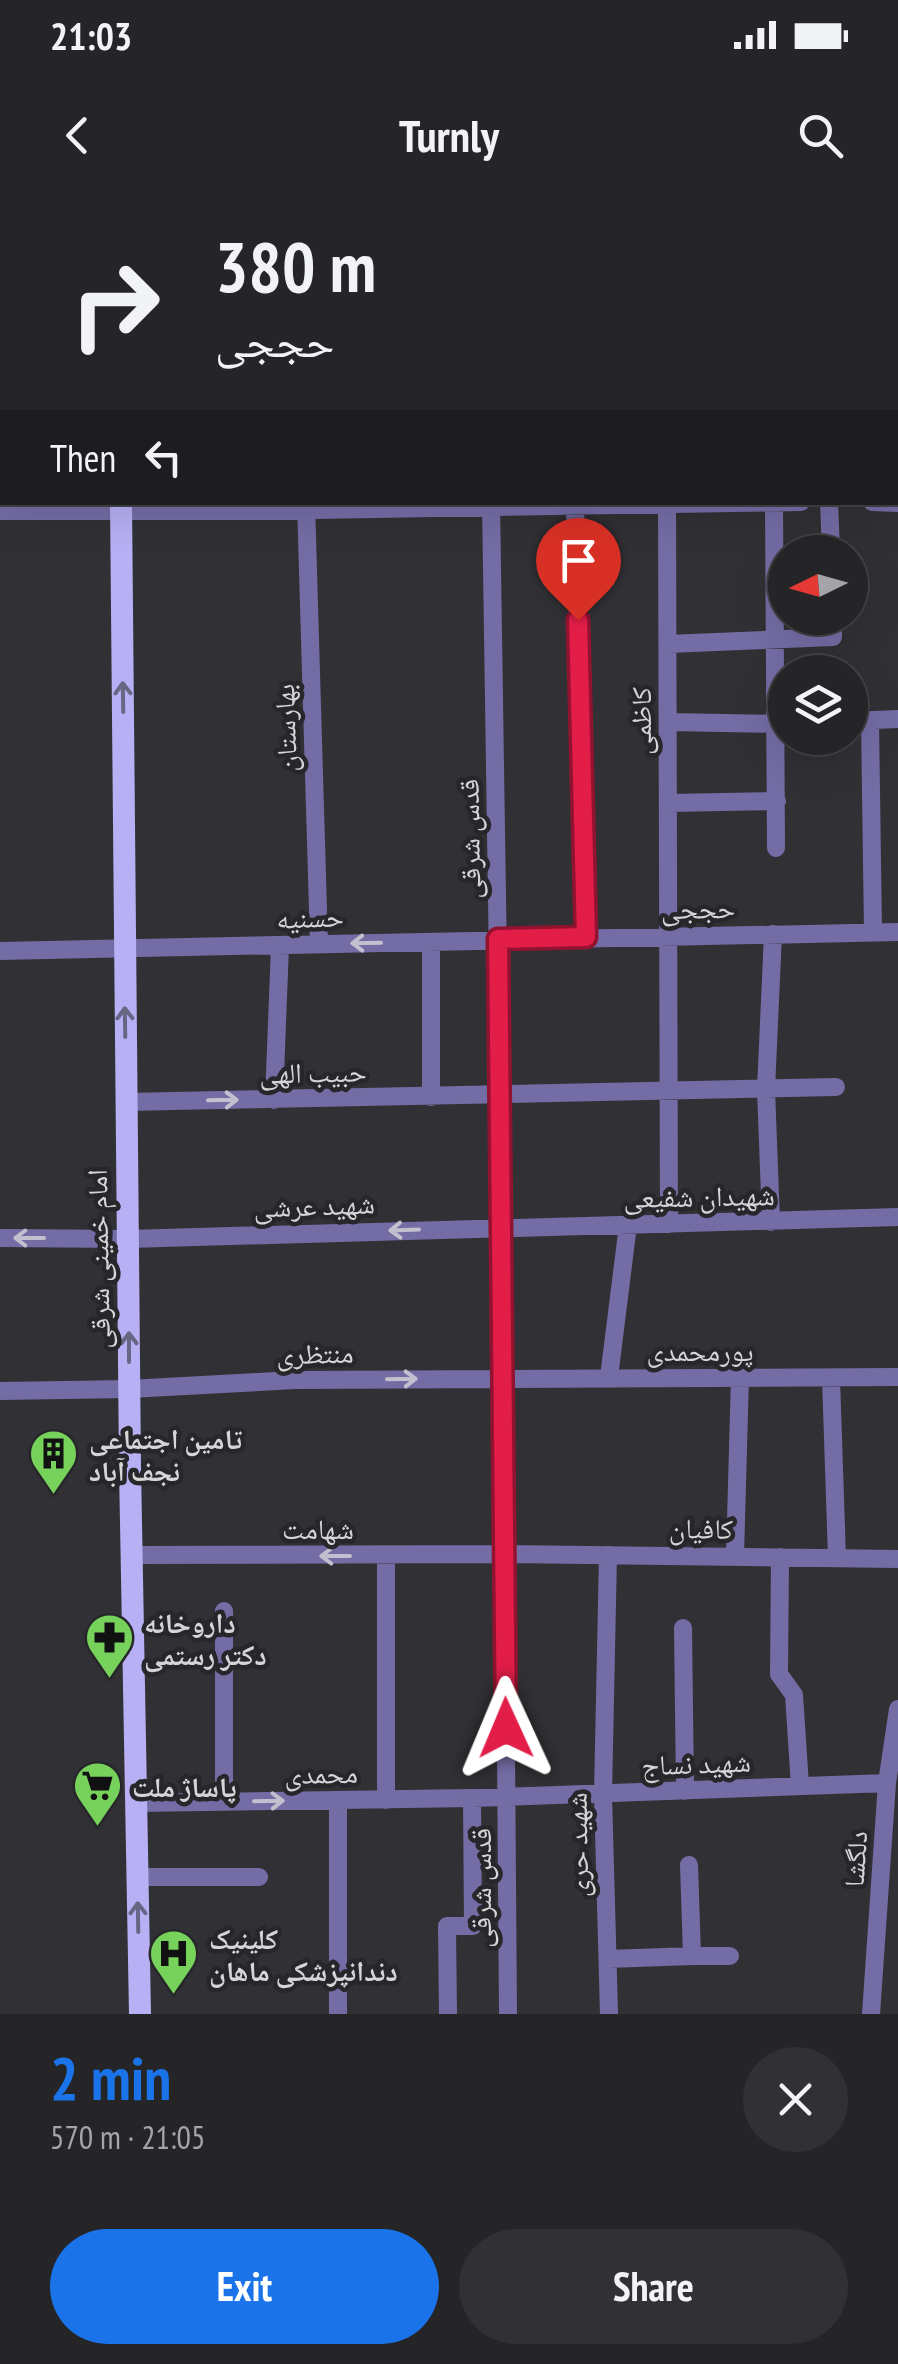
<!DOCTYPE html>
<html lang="en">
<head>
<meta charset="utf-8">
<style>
	:root { --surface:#252528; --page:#313134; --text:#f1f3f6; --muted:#a3a5a8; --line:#424245; --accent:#1a73e8 }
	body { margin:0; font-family:"PT Sans Narrow","Noto Naskh Arabic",sans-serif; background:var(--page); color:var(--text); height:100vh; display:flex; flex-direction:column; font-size:38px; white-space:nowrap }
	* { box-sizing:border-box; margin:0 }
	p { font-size:32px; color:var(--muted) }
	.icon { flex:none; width:55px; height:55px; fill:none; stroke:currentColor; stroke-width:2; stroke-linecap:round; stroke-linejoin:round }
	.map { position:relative; height:1814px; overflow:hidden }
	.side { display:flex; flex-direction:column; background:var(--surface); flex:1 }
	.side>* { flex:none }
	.guide { position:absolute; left:0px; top:0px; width:900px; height:305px; box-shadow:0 10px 40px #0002,0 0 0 2px var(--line); background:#252528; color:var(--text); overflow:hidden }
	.needle { width:65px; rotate:265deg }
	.fabs { position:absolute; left:768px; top:335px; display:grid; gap:20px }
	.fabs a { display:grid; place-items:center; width:100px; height:100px; border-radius:50%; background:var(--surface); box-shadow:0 10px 40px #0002,0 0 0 2px var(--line); font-size:50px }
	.pin { position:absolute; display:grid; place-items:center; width:85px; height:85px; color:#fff; margin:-102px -42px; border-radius:50% 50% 50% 0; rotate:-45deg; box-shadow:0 0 10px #0007 }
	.pin .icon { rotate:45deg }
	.me { position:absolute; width:110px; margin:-55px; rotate:359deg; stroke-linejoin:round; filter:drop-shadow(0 0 8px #0008) }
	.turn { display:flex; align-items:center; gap:35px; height:210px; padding:0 50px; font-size:45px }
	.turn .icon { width:130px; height:130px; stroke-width:2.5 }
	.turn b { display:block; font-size:70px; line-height:85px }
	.then { display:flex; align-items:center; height:95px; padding:0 50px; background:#0003; gap:20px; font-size:38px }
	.round { display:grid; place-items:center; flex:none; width:105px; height:105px; border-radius:52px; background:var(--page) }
	.head { display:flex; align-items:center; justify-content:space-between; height:170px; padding:0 50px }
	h1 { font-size:60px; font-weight:800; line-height:75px; color:var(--accent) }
	.action { display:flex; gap:20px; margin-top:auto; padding:20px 50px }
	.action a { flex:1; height:115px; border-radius:60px; background:var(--accent); color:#fff; font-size:40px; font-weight:800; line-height:115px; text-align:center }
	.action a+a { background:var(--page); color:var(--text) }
	.status { display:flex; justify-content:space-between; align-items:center; height:70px; padding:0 50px; background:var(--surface); direction:ltr }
	.status svg { height:28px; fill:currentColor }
	header { display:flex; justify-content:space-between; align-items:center; height:130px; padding:0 50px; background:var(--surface); font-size:45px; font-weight:800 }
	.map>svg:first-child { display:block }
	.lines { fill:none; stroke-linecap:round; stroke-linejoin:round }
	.minor { stroke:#746da5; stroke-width:18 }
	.major { stroke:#b7b0f4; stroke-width:22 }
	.oneway { stroke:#686585 }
	.oneway2 { stroke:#c2c0ce }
	.route-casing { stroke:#92132f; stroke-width:25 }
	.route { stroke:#e11d48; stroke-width:18 }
	.labels { text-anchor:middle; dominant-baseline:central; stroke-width:9; stroke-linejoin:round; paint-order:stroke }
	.street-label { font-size:28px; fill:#d5d5d8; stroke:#27272b }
	.poi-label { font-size:28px; font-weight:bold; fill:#d5d5d8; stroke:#27272b; text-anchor:start }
</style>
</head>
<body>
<div class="status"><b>21:03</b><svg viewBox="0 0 49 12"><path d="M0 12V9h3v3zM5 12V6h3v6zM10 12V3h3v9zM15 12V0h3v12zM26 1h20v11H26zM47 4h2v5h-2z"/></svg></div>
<header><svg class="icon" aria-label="back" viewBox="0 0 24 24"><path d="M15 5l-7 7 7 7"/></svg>Turnly<svg class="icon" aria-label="search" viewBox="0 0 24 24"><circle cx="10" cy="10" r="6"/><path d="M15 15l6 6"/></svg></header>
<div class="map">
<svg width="898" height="1814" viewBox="0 0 898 1814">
	<rect width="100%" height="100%" fill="#313135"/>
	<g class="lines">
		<path class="minor" d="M 300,0 L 300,2
			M 486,0 L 486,2
			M 553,0 L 553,2
			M 659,0 L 659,2
			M 724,0 L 724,2
			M 821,0 L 821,2
			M 86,2 L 86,0
			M 253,2 L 253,0
			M 0,43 L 2,43
			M 491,302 L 502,1027 L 508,1814
			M 667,302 L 669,1024
			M 829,302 L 831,352
			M 872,302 L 898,303
			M 306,303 L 319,744
			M 774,303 L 776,648
			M 575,307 L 586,737
			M 0,311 L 251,311 L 801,302
			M 668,444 L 833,437 L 833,418
			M 850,521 L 898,519
			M 870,521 L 873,732
			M 668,522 L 785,524
			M 668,603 L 777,601
			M 431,742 L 431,897
			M 0,751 L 898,732
			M 274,900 L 280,746
			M 126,902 L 836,887
			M 771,1022 L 766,889 L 773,734
			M 0,1038 L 129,1039 L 898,1017
			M 609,1177 L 628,1025
			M 831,1178 L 837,1358
			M 0,1191 L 129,1189 L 295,1180 L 898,1177
			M 132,1355 L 503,1354 L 898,1359
			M 608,1355 L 603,1594 L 609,1814
			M 735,1356 L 740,1177
			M 780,1357 L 779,1474 L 794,1495 L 800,1586
			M 683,1428 L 685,1591
			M 338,1600 L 338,1814
			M 386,1600 L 386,1356
			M 224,1602 L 224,1411
			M 136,1603 L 472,1598 L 887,1583
			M 138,1677 L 259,1677
			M 692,1756 L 730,1756
			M 608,1759 L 692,1756 L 689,1665
			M 448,1814 L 447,1726 L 473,1726 L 472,1598
			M 871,1814 L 887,1583 L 898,1509"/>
		<path class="major" d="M 115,0 L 115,2
			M 121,302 L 130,1268 L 140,1814"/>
	</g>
	<defs><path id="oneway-shaft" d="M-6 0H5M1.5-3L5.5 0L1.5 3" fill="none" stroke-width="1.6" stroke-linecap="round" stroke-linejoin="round" transform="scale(2.5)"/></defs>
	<g class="oneway">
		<use href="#oneway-shaft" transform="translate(123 497) rotate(-91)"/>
		<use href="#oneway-shaft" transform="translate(125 822) rotate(-91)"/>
		<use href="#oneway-shaft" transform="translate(129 1147) rotate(-90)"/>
		<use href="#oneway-shaft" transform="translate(138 1717) rotate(-91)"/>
	</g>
	<g class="oneway2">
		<use href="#oneway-shaft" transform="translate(366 743) rotate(179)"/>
		<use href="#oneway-shaft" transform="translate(223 900) rotate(-1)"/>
		<use href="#oneway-shaft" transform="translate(404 1030) rotate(178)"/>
		<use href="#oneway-shaft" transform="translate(29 1038) rotate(-180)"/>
		<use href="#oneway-shaft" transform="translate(402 1179) rotate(-1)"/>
		<use href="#oneway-shaft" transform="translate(335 1356) rotate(-180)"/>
		<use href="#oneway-shaft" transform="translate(269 1601) rotate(-1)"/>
	</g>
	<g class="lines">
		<defs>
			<path id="route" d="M 506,1528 L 498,739 L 586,737 L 578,420"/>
		</defs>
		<use href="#route" class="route-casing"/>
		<use href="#route" class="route"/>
	</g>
	<defs>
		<symbol id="building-pin" viewBox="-11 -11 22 30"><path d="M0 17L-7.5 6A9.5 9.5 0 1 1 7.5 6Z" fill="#76d25a" stroke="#27272b"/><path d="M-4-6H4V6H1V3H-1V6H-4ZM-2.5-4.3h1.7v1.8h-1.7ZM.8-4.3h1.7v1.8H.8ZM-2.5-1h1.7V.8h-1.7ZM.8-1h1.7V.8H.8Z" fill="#111"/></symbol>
		<symbol id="pharmacy-pin" viewBox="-11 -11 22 30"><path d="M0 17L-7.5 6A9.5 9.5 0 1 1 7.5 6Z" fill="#76d25a" stroke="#27272b"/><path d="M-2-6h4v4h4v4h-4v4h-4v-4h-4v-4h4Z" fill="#111"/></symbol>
		<symbol id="supermarket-pin" viewBox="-11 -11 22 30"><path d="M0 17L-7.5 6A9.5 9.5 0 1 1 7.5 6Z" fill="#76d25a" stroke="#27272b"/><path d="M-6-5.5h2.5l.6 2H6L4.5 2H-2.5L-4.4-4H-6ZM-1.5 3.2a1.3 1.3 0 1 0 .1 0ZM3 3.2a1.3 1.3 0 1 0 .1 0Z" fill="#111"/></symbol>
		<symbol id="hospital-pin" viewBox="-11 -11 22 30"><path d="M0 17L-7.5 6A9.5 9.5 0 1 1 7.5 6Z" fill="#76d25a" stroke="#27272b"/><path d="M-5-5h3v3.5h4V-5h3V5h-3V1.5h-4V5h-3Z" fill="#111"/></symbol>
	</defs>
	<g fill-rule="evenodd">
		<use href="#building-pin" x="26" y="1226" width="55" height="75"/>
		<use href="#pharmacy-pin" x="82" y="1410" width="55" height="75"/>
		<use href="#supermarket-pin" x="70" y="1558" width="55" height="75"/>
		<use href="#hospital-pin" x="146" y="1726" width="55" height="75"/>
	</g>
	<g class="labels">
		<g class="street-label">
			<text transform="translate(640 521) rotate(-90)">کاظمی</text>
			<text transform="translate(285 528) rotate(-92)">بهارستان</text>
			<text transform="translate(469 639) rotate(-91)">قدس شرقی</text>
			<text transform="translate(698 708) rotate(-1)">حججی</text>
			<text transform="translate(310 717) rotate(-2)">حسنیه</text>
			<text transform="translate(313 872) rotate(-1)">حبیب الهی</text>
			<text transform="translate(699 996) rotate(-1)">شهیدان شفیعی</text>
			<text transform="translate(314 1005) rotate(-2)">شهید عرشی</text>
			<text transform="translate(98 1059) rotate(-91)">امام خمینی شرقی</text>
			<text x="700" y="1150">پورمحمدی</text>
			<text transform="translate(315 1153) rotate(-1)">منتظری</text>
			<text x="318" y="1328">شهامت</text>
			<text transform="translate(701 1328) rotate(1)">کافیان</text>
			<text transform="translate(696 1563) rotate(-2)">شهید نساج</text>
			<text transform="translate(321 1573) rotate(-1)">محمدی</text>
			<text transform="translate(577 1645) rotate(-91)">شهید حری</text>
			<text transform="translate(855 1659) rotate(-86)">دلگشا</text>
			<text transform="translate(480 1688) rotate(-90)">قدس شرقی</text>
		</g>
		<g class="poi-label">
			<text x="89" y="1238">تامین اجتماعی<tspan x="89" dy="32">نجف آباد</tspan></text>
			<text x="144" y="1422">داروخانه<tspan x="144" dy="32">دکتر رستمی</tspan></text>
			<text x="132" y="1586">پاساژ ملت</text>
			<text x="209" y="1738">کلینیک<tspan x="209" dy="32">دندانپزشکی ماهان</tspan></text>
		</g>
	</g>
</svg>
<div class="fabs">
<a><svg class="needle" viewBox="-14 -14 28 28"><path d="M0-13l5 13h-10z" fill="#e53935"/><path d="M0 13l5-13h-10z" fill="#a3a5a8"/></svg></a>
<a><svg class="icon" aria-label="layers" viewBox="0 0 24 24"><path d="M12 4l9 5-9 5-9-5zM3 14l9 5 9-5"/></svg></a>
</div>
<div class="pin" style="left:578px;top:420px;background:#d93025"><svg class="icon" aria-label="arrive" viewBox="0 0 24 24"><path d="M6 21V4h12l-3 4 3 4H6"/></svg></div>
<svg class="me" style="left:506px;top:1528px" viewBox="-20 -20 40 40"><path d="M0-17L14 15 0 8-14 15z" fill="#e11d48" stroke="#fff" stroke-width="4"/></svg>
<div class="guide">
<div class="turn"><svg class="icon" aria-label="right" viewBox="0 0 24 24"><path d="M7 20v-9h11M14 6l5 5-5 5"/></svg><div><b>380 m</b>حججی</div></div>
<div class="then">Then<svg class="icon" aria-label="left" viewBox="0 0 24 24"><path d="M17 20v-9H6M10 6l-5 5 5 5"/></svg></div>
</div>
</div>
<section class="side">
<div class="head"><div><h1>2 min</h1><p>570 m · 21:05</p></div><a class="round"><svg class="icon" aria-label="close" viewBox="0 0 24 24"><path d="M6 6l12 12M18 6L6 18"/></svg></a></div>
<div class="action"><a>Exit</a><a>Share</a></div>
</section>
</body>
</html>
